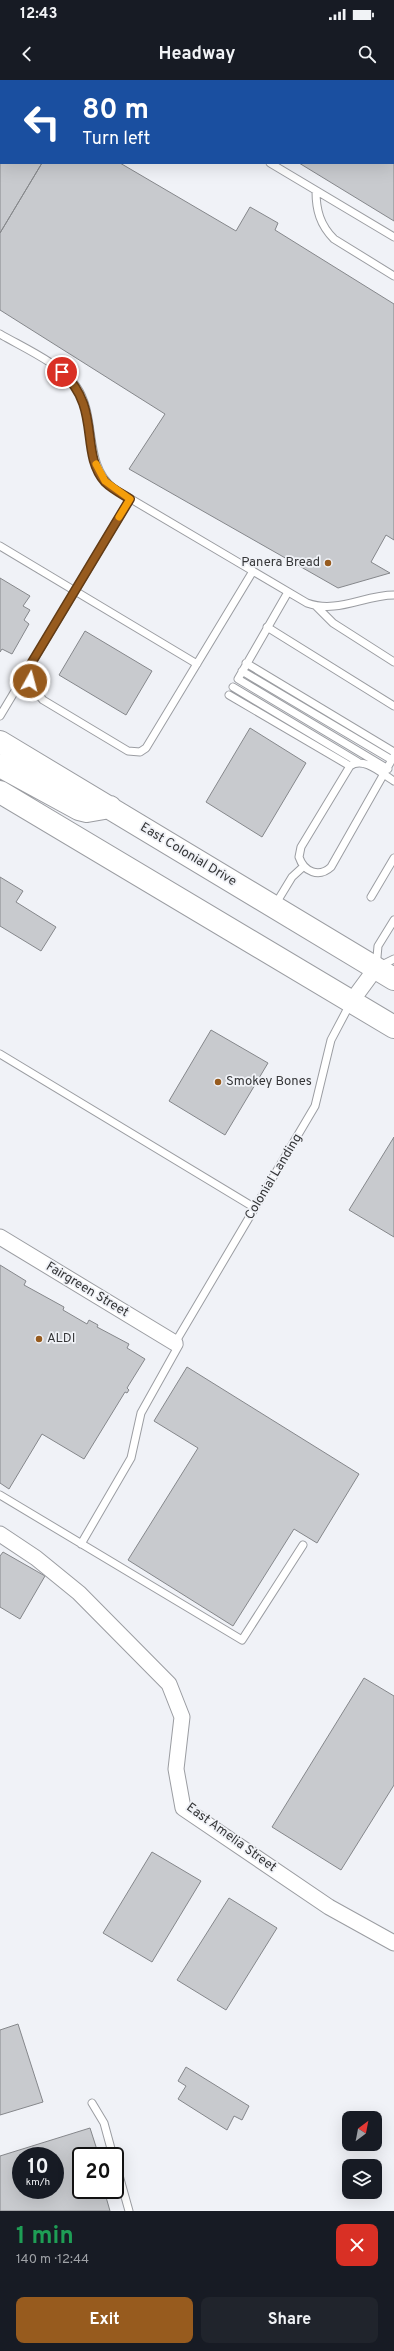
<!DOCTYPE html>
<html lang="en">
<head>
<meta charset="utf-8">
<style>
	:root { --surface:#171b24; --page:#20242c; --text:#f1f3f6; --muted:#9ea1a6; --accent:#975b1e }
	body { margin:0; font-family:Overpass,sans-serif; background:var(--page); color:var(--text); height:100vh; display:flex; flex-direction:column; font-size:15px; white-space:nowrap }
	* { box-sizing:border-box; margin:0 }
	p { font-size:13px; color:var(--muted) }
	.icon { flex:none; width:22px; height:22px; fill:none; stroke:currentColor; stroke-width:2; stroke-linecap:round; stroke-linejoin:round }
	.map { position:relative; height:2131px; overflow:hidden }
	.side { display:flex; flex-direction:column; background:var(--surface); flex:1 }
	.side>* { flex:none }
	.top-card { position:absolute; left:0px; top:0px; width:394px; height:84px; box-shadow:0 4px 16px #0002; background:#1a4fa0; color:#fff; overflow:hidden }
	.needle { width:26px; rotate:32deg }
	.tools { position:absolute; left:342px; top:2031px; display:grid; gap:8px }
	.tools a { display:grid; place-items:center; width:40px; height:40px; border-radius:8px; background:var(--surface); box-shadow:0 4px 16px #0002; font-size:20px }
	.speed { position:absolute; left:12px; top:2067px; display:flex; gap:8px; font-size:20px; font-weight:700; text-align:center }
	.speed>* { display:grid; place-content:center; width:52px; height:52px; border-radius:50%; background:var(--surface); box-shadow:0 4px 16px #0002; line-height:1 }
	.speed small { font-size:10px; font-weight:400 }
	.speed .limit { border:2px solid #111; border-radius:6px; background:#fff; color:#111 }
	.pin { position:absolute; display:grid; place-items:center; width:34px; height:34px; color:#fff; margin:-17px; border:2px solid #fff; border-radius:50%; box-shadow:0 1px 4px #0007 }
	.me { position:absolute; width:44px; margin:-22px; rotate:7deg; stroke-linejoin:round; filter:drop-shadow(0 0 3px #0008) }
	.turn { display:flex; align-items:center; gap:14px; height:84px; padding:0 16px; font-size:18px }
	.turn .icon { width:52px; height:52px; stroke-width:2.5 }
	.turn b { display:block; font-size:28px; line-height:34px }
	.round { display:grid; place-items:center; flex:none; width:42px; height:42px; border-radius:8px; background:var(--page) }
	.summary { display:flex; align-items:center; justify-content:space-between; height:68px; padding:0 16px }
	h1 { font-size:24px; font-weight:700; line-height:30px; color:#1e9e55 }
	.primary-button { display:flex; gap:8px; margin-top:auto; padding:8px 16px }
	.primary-button a { flex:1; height:46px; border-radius:8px; background:var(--accent); color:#fff; font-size:16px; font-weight:700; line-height:46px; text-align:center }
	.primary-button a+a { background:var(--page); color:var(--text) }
	.status { display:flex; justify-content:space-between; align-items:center; height:28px; padding:0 20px; background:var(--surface); direction:ltr }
	.status svg { height:11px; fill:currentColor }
	header { display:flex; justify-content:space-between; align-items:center; height:52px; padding:0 16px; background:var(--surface); font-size:18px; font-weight:700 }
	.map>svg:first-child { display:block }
	.building { fill:#c8cace; stroke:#85878b; fill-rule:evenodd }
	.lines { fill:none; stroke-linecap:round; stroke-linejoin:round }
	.lane-casing { stroke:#9b9da2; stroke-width:9 }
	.street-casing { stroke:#9b9da2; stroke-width:17 }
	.highway-casing { stroke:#9b9da2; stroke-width:24 }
	.lane { stroke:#fff; stroke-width:7 }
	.street { stroke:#fff; stroke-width:15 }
	.highway { stroke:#fff; stroke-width:22 }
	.route-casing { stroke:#623b14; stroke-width:10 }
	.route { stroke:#975b1e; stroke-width:7 }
	.slow { stroke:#f59e0b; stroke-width:7 }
	.poi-dot { fill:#975b1e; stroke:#f0f2f7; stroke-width:1.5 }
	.labels { text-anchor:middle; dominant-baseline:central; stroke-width:3.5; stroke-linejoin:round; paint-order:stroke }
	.poi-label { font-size:13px; fill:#353638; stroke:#f0f2f7; text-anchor:start }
	.street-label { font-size:13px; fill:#353638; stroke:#f0f2f7 }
</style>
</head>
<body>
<div class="status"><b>12:43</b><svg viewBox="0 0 49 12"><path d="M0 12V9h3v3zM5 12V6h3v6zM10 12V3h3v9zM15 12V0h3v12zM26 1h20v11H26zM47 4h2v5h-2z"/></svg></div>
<header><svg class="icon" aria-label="back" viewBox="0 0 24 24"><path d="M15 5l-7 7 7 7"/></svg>Headway<svg class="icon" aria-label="search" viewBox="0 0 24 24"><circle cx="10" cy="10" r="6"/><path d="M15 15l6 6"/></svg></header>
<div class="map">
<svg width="394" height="2131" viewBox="0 0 394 2131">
	<rect width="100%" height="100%" fill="#f0f2f7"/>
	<path class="building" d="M 0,0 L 21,1 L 1,1 L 1,83 L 42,83 L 0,153 Z
		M 222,0 L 394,0 L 394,141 L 299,83 L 393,83 L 393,1 Z
		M 42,83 L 120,83 L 236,151 L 250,127 L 278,143 L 275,150 L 394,224 L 394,460 L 386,455 L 371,482 L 390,493 L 338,508 L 129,389 L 165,334 L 0,230 L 0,153 Z
		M 0,498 L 30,516 L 23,526 L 30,530 L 24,540 L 29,544 L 12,574 L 2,569 L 0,572 Z
		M 85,551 L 152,591 L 126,635 L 59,595 Z
		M 250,648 L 306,683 L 262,757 L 206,722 Z
		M 0,797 L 23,811 L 16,822 L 56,847 L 41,871 L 0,846 Z
		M 211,950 L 268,983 L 225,1055 L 169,1021 Z
		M 394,1057 L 394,1157 L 349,1130 Z
		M 0,1185 L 26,1201 L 24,1205 L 64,1227 L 63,1230 L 87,1244 L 89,1240 L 98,1245 L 97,1247 L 129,1264 L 127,1268 L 145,1279 L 127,1308 L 129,1310 L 127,1313 L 125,1312 L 84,1379 L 42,1354 L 9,1409 L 0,1403 Z
		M 187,1287 L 359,1394 L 317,1463 L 294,1449 L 233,1546 L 128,1480 L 198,1368 L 154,1341 Z
		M 3,1472 L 45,1496 L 20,1539 L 0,1527 L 0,1476 Z
		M 364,1598 L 394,1616 L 394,1705 L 341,1790 L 272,1747 Z
		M 152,1772 L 201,1801 L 152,1882 L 103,1853 Z
		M 229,1818 L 277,1848 L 226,1930 L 177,1900 Z
		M 18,1944 L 43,2022 L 0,2035 L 0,1950 Z
		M 186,1987 L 249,2026 L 242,2040 L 234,2036 L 227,2050 L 178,2019 L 186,2006 L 178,2001 Z
		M 90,2048 L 99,2076 L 81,2076 L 81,2110 L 104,2110 L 110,2131 L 0,2131 L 0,2076 ZM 21,2076 L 55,2076 L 55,2110 L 21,2110 Z"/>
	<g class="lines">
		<defs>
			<path id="lane" d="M 132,0 L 133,1
				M 67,1 L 68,0
				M 184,1 L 185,0
				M 270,83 L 394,157
				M 316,111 C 316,130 320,145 334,159 L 394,196
				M 0,254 C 22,267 61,284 76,306 C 98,337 82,384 114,409 L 307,523 C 337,534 364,515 394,515
				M 0,466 L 197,584
				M 288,512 L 238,599 L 388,689
				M 316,526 L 333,543 L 394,582
				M 267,547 L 394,626
				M 246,583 L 394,672
				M 29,587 L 32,607 L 43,620 L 128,671 L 140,672 L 146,668 L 253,491
				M 242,591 L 392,680
				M 233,607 L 358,682
				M 229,615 L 350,686
				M 0,636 L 130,419
				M 394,676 L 331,787 C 319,798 304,792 299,777 L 301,767 L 350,686 C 364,676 382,694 394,701
				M 371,817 L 394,778
				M 275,825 L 292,797 L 304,786
				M 394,840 L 378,866 L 376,888 L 394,879
				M 0,974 L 255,1128
				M 175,1263 L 315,1026 L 331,960 L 350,924
				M 0,1415 L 242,1560 L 303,1465
				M 81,1464 L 131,1378 L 141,1333 L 179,1265
				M 92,2023 L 104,2043 L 113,2076
				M 115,2081 L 129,2131"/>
			<path id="street" d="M 351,922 L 376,888
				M 0,1157 L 175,1263
				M 0,1454 L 36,1478 L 79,1513 L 169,1604 L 182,1637 L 176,1689 L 183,1728 L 329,1827 L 394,1863"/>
			<path id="highway" d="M 0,662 L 394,899
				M 0,686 L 79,729 L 87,731 L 110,727
				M 0,712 L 394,947"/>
		</defs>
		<use href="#lane" class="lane-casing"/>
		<use href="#street" class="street-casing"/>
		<use href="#highway" class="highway-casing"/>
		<use href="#lane" class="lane"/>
		<use href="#street" class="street"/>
		<use href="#highway" class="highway"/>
	</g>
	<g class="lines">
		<defs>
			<path id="route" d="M 30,601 L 29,587 L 130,419 C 122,414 112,409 105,402 C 79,372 102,328 62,292"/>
		</defs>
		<use href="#route" class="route-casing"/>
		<use href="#route" class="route"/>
		<path class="slow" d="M 96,384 L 105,401 L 130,419 L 119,437"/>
	</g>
	<g class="poi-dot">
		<circle cx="328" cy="483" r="4"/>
		<circle cx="218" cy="1002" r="4"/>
		<circle cx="39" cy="1259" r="4"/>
	</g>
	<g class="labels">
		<g class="poi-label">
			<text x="320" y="483" text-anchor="end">Panera Bread</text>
			<text x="226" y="1002">Smokey Bones</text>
			<text x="47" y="1259">ALDI</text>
		</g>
		<g class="street-label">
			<text transform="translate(188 775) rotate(31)">East Colonial Drive</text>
			<text transform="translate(274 1097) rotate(-59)">Colonial Landing</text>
			<text transform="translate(87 1210) rotate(31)">Fairgreen Street</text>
			<text transform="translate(231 1758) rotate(36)">East Amelia Street</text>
		</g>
	</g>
</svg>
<div class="tools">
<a><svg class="needle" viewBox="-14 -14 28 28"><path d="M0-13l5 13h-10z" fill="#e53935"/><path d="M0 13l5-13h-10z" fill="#9ea1a6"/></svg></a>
<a><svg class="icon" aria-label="layers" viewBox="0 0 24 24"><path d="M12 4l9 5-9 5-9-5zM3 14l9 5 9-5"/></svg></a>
</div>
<div class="speed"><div>10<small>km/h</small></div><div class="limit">20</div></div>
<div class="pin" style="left:62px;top:292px;background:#d93025"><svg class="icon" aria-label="arrive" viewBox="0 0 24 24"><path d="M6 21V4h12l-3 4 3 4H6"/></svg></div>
<svg class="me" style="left:30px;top:601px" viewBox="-20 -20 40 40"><circle r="17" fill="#975b1e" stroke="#fff" stroke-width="3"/><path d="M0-11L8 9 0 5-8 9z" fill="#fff"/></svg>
<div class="top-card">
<div class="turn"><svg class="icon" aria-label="left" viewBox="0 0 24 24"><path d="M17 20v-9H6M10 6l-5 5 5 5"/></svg><div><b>80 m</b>Turn left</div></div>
</div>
</div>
<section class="side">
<div class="summary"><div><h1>1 min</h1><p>140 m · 12:44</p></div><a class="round" style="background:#d93025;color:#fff"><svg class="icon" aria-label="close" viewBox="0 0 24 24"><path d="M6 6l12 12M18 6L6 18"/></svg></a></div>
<div class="primary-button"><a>Exit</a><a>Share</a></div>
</section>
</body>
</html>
